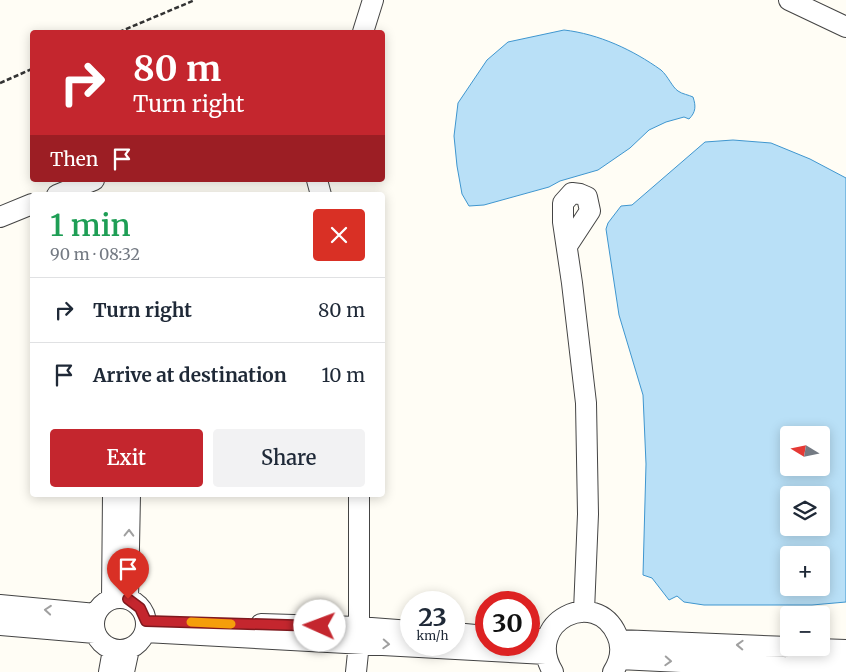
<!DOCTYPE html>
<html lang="en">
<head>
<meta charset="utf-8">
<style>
	:root { --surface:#fff; --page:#f2f2f3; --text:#1f2937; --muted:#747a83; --line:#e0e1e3; --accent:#c4262e }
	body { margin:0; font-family:Merriweather,serif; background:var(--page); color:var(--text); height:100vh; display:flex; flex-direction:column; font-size:19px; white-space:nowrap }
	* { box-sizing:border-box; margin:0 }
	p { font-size:16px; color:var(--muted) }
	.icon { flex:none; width:28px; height:28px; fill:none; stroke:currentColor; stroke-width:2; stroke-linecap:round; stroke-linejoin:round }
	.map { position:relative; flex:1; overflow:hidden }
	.side { position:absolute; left:30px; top:192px; width:355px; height:305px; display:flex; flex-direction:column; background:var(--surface); border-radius:5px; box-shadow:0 2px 12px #0003 }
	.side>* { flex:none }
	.guide { position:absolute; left:30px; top:30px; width:355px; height:152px; border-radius:5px; box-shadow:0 2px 12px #0003; background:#c4262e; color:#fff; overflow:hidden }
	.needle { width:32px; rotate:280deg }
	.tools { position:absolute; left:780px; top:426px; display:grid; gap:10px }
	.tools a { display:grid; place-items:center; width:50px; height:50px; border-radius:5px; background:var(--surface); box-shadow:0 2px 12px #0003; font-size:25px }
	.speed { position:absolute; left:400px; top:591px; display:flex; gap:10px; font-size:25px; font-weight:700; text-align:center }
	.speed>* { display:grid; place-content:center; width:65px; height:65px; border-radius:50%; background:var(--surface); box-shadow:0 2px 12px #0003; line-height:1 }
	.speed small { font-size:12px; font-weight:400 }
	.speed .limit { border:8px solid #d22; background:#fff; color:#111 }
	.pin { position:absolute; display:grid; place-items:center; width:42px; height:42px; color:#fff; margin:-51px -21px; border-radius:50% 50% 50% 0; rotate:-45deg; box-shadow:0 0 5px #0007 }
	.pin .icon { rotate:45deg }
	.me { position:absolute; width:55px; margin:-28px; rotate:272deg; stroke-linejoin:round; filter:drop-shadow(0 0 4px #0008) }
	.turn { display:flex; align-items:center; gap:18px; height:105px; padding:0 20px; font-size:22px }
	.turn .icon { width:65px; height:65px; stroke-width:2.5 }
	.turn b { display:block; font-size:35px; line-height:42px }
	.then { display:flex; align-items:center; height:48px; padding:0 20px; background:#0003; gap:10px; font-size:19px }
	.round { display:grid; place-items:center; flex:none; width:52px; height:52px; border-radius:5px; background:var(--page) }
	.head { display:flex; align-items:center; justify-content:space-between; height:85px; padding:0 20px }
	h1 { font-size:30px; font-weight:600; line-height:38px; color:#1e9e55 }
	.action { display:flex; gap:10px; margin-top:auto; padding:10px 20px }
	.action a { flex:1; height:58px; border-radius:5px; background:var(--accent); color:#fff; font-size:20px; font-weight:600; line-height:58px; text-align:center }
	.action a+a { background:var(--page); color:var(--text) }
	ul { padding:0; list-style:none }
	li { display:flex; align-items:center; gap:15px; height:65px; padding:0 20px; border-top:1px solid var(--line) }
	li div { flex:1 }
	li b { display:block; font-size:19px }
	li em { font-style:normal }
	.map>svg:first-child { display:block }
	.water { fill:#b9e0f7; stroke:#3f96cf; fill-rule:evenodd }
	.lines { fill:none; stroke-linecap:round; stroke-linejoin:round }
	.minor-casing { stroke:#444; stroke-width:22 }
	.path { stroke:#333; stroke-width:2.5; stroke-dasharray:5 2.5; stroke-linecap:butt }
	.minor { stroke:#fff; stroke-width:20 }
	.oneway { stroke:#a0a0a0 }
	.route-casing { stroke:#7f191e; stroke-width:12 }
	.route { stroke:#c4262e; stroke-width:9 }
	.slow { stroke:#f59e0b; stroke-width:9 }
</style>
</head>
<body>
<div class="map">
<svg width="846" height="672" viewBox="0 0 846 672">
	<rect width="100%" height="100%" fill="#fffdf5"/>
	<path class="water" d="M 564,30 C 599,34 633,50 661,70 C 668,76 672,87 678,91 C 682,94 689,95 693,97 C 696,106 696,112 689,119 L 684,117 L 666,122 L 649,130 L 630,148 L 598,170 L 560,181 L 549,187 L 484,205 L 469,206 L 462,194 L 457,166 L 454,136 L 458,103 L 487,60 L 508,42 Z
		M 733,140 L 771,143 L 810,159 L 846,178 L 846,602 L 812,605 L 704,605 L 684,602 L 677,596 L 669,600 L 652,578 L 643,575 L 646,464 L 643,395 L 619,315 L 606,229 L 608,223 L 621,206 L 632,205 L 705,142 ZM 789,435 L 821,435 L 821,468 L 789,468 ZM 789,495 L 821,495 L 821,528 L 789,528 ZM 789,555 L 821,555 L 821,588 L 789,588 Z"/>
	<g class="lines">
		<defs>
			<path id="minor" d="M 789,0 L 846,27
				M 363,32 L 373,0
				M 317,180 L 321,195
				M 57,195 L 94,180
				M 0,217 L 32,204
				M 567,246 L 590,211 L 587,197 L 580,194 L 572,193 L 563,203 L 563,222 L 572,283 L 586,403 L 588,514 L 584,611
				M94 624a26 26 0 1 1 52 0a26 26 0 1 1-52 0Z
				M 112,599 L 113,495
				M 128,599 L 130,495
				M 0,605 L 96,614
				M 261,624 L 358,627 L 411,631
				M 0,625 L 95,633
				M 145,632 L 546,654
				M 454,633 L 486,636
				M 529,638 L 547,640
				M 619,640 L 789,647
				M 790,648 L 846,650
				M 619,659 L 846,670
				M 109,672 L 113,650
				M 124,672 L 129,649
				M 356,672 L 359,643 L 359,495
				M 553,672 C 523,622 596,586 617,635 C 623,648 620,661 613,672"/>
		</defs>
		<use href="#minor" class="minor-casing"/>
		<path class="path" d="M 119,32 L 195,0
			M 0,83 L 32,69"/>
		<use href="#minor" class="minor"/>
	</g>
	<defs><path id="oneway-chevron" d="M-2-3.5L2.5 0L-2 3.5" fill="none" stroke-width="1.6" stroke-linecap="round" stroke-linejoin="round" transform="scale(1.25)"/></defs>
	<g class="oneway">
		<use href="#oneway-chevron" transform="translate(129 533) rotate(-89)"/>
		<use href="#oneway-chevron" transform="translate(48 610) rotate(-175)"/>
		<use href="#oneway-chevron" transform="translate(386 644) rotate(3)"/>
		<use href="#oneway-chevron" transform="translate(740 645) rotate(-178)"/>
		<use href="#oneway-chevron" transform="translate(668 661) rotate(3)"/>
	</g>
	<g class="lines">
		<defs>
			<path id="route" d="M 128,599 L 140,608 L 146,621 L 320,626"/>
		</defs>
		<use href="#route" class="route-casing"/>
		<use href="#route" class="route"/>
		<path class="slow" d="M 191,622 L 231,624"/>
	</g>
</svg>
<div class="tools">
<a><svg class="needle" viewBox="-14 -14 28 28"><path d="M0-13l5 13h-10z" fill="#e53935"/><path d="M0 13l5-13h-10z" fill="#747a83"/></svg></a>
<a><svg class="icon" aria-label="layers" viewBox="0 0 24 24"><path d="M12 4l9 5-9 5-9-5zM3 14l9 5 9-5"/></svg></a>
<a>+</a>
<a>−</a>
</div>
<div class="speed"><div>23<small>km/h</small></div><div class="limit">30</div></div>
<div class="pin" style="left:128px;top:599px;background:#d93025"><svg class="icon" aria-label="arrive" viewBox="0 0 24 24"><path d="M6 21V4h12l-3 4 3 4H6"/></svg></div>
<svg class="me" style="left:320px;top:626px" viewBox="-20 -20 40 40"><circle r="19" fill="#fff"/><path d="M0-13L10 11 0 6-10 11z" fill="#c4262e"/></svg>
<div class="guide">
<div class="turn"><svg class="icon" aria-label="right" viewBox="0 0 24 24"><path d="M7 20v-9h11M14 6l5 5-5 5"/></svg><div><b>80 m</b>Turn right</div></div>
<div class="then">Then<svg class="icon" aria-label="arrive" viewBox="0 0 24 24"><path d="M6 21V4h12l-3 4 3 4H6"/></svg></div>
</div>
<section class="side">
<div class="head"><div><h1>1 min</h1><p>90 m · 08:32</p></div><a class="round" style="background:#d93025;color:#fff"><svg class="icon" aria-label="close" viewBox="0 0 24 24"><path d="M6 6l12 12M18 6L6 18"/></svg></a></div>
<ul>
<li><svg class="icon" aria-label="right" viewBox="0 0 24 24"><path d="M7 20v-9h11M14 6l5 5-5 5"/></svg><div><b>Turn right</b></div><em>80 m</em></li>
<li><svg class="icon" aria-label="arrive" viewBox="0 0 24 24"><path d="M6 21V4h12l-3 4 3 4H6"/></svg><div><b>Arrive at destination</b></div><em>10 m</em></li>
</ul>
<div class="action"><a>Exit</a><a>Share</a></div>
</section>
</div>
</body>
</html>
